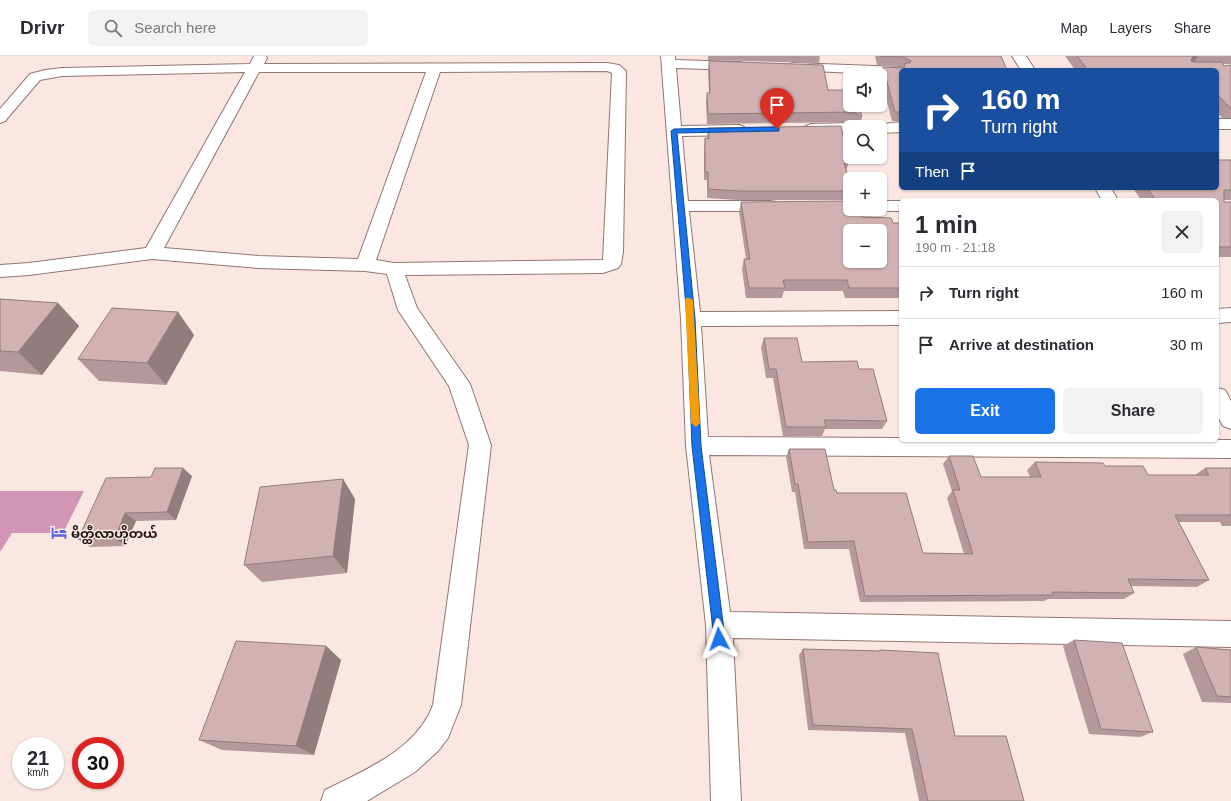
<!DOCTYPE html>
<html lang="en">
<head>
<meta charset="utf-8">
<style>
	:root { --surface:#fff; --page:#f2f2f3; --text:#2b2b33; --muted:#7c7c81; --line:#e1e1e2; --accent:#1a73e8 }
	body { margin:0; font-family:Arial,"Noto Sans Myanmar",sans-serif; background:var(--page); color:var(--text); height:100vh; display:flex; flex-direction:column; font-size:15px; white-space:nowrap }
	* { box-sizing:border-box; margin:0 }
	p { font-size:13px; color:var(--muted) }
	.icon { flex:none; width:22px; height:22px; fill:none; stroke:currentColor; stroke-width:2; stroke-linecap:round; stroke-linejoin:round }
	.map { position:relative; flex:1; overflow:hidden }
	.sheet { position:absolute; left:899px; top:142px; width:320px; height:244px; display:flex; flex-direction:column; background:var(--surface); border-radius:6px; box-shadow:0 1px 3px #0004 }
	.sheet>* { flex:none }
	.top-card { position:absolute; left:899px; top:12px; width:320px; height:122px; border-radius:6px; box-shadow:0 1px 3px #0004; background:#1a4fa0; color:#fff; overflow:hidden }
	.tools { position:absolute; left:843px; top:12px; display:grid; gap:8px }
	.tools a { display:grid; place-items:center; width:44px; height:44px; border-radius:6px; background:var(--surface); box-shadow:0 1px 3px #0004; font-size:20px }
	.speed { position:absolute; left:12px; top:681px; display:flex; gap:8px; font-size:20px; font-weight:700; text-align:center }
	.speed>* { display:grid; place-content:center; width:52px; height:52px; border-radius:50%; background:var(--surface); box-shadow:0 1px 3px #0004; line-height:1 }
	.speed small { font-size:10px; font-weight:400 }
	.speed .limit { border:6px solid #d22; background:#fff; color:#111 }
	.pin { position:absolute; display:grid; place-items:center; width:34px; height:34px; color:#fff; margin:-41px -17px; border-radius:50% 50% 50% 0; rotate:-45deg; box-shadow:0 0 4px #0007 }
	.pin .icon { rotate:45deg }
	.me { position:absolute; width:44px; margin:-22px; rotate:356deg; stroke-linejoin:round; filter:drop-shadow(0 0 3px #0008) }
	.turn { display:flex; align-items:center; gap:14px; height:84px; padding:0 16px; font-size:18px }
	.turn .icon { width:52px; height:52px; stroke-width:2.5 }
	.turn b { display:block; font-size:28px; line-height:34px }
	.then { display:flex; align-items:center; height:38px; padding:0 16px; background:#0003; gap:8px; font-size:15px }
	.round { display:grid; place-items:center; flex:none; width:42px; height:42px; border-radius:6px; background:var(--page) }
	.overview { display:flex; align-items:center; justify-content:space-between; height:68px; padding:0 16px }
	h1 { font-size:24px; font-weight:800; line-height:30px }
	.action { display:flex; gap:8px; margin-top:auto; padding:8px 16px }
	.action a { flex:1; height:46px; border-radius:6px; background:var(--accent); color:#fff; font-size:16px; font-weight:800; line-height:46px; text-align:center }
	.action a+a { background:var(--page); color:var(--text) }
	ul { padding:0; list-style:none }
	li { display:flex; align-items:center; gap:12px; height:52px; padding:0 16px; border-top:1px solid var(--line) }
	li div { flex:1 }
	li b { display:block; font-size:15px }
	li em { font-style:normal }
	header { display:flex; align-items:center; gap:24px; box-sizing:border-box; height:56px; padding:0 20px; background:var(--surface); border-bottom:1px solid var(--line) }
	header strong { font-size:19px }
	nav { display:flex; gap:22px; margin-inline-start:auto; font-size:14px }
	.search { width:280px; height:36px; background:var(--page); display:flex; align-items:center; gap:10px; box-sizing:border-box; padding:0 14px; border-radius:6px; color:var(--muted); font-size:15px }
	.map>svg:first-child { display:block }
	.water { fill:#d096b4 }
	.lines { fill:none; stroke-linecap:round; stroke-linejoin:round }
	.minor-casing { stroke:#93766e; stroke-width:2 }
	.minor { fill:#fff; fill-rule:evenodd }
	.wall { fill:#b4989b }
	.shaded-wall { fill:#927c7e }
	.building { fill:#d1b1b4; stroke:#927c7e; fill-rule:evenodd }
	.route { fill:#1a73e8; stroke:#114b97 }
	.slow { fill:#f59e0b }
	.labels { text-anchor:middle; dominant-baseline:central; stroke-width:3; stroke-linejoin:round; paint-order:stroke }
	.poi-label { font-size:13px; font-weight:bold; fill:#1b110e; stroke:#fae7e2; text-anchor:start }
</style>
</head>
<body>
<header>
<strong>Drivr</strong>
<div class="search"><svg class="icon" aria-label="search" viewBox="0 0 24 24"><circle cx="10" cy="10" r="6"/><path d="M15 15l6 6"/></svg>Search here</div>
<nav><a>Map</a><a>Layers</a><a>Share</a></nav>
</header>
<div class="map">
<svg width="1231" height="745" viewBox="0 0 1231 745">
	<rect width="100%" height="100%" fill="#fae7e2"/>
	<path class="water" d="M 0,435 L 84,435 L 63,477 L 12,477 L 0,496 Z"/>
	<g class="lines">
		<defs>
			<path id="minor" d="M 254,0 L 266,0 L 267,2 L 264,8 L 607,7 L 619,9 L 626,15 L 623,196 L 621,208 L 618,212 L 603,217 L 405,219 L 417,252 L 470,328 L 491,389 L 461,649 L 448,682 L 438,695 L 415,716 L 367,745 L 321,745 L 325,734 C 365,714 416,694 433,649 L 469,389 L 449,330 L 398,254 L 387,218 L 365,215 L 258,212 L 152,203 L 29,219 L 0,221 L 0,209 L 29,207 L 146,192 L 245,16 L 62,20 L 40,24 L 5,65 L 0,67 L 0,53 L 30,18 L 45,14 L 62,12 L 250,8 ZM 259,16 L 426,16 L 358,203 L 258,200 L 164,192 ZM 440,16 L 607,15 L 612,17 L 603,204 L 394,207 L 376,204 Z
				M 661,0 L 675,0 L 675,4 L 739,6 L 744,7 L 746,10 L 744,13 L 739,14 L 676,12 L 681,70 L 739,69 L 744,71 L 747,74 L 744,77 L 739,79 L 682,80 L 688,145 L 770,145 L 776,146 L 779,150 L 776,154 L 770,155 L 689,155 L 700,256 L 901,255 L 901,269 L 701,270 L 708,381 L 901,382 L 901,384 L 1231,384 L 1231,402 L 709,399 L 730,556 L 1231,565 L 1231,591 L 733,582 L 741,745 L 711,745 L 706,569 L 686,390 L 681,263 Z
				M 1012,0 L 1026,0 L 1035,14 L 1021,14 Z
				M 794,7 L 901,11 L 907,14 L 901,14 L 901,19 L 789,14 L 787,11 L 789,8 Z
				M 1217,63 L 1231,63 L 1231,73 L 1217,73 Z
				M 901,66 L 901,76 L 880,77 L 880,71 L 873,71 L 875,69 Z
				M 850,67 L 855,69 L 857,71 L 850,71 L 850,77 L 811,78 L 806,76 L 803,73 L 806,70 L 811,68 Z
				M 1095,132 L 1111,132 L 1118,144 L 1102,144 Z
				M 880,145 L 901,145 L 901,155 L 880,155 L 874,154 L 880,153 Z
				M 1231,252 L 1231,266 L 1217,267 L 1217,253 Z
				M 1217,332 L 1225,334 L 1231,345 L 1231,373 L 1223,370 L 1217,359 Z"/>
		</defs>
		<use href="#minor" class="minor-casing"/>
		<use href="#minor" class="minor"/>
	</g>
	<path class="wall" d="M 708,0 L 820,0 L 819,7 L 708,4 Z
		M 875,0 L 1001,0 L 901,14 L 901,65 L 892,65 L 880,19 L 883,11 L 904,12 L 904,11 L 901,10 L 877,9 Z
		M 1065,0 L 1231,0 L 1231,8 L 1223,8 L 1224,10 L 1231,9 L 1231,62 L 1222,62 L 1217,56 L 1217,14 L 1075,14 Z
		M 709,5 L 828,34 L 862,61 L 859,71 L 850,66 L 707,68 L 706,47 L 707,37 L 709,37 L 708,15 Z
		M 708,72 L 849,107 L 846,114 L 850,126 L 850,144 L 737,144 L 707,142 L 707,124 L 704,124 L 704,91 L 705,82 L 707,82 Z
		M 1231,104 L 1231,144 L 1224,144 L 1224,146 L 1231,146 L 1231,201 L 1217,201 L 1217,144 L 1141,144 L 1133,132 L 1217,132 Z
		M 927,132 L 989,132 L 988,134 L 927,133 Z
		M 741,146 L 862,161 L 893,167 L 901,167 L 901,242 L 845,242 L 843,235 L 784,235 L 782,242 L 746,242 L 742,213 L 744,203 L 746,203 L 739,156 Z
		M 0,243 L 58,247 L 79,270 L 42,319 L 0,315 Z
		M 178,256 L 194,279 L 166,329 L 99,325 L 78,303 Z
		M 764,282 L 802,306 L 859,313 L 887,365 L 882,373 L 825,373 L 822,380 L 783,380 L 773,322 L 766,322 L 761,291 Z
		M 789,393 L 837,437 L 923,497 L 964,498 L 947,442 L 952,435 L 943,408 L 949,400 L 981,421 L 1030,421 L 1027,414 L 1035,406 L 1105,410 L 1148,419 L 1195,419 L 1205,412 L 1231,412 L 1231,470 L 1222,470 L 1220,466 L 1179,466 L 1209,524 L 1197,531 L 1131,530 L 1134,537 L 1124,543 L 1048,543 L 1044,545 L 860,546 L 849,493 L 804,493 L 795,436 L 792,436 L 786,401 Z
		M 192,420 L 176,464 L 136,465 L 125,490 L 90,491 L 78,483 Z
		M 343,423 L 355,443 L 347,517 L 262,526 L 244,509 Z
		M 1074,584 L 1153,676 L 1140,681 L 1089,678 L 1063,590 Z
		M 326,590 L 341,604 L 314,699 L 222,694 L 199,684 Z
		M 1196,591 L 1231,594 L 1231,647 L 1202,646 L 1183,598 Z
		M 803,593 L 878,595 L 880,594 L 955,680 L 1024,745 L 919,745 L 905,677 L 808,674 L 799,599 Z"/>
	<path class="shaded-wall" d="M 1193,0 L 1198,0 L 1193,9 L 1187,10 Z
		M 58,247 L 79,270 L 42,319 L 18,296 Z
		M 178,256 L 194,279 L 166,329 L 147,307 Z
		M 183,412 L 192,420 L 176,464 L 167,456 Z
		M 343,423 L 355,443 L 347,517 L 333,500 Z
		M 125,457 L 136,465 L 125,490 L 115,482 Z
		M 326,590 L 341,604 L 314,699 L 296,690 Z"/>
	<path class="building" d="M 880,0 L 1001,0 L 1007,14 L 901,14 L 901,56 L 895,56 L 883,11 L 904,12 L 905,7 L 910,7 L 911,5 L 904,1 Z
		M 1077,0 L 1195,0 L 1193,0 L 1191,5 L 1193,6 L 1222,6 L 1224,10 L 1231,9 L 1231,52 L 1230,52 L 1219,40 L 1217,40 L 1217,14 L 1088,14 Z
		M 709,5 L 823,9 L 828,34 L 850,34 L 850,49 L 859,49 L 862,61 L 853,56 L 708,58 L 707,37 L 710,37 Z
		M 841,70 L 849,107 L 844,107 L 850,126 L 850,135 L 738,135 L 708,133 L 708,116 L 705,116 L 705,82 L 709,83 L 708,72 Z
		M 1217,104 L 1231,104 L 1231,134 L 1224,134 L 1224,146 L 1231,146 L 1231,191 L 1217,191 L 1217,144 L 1156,144 L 1147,132 L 1217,132 Z
		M 850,145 L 850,153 L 860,153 L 862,161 L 891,162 L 893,167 L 901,167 L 901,232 L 849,232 L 847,224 L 783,224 L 785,232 L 749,232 L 744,203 L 750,203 L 741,146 ZM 850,175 L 880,175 L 880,205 L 850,205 Z
		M 0,243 L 58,247 L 18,296 L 0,295 Z
		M 112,252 L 178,256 L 147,307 L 78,303 Z
		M 764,282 L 797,282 L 802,306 L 857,305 L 859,313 L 873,313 L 887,365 L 824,364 L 826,371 L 786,371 L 776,313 L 769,313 Z
		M 789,393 L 825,393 L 834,434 L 836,434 L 837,437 L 906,437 L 923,497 L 973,498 L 953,434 L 960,434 L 949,400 L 973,400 L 981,421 L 1041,421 L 1035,406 L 1103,407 L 1105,410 L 1143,410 L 1148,419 L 1209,419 L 1205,412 L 1231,412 L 1231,459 L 1175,459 L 1209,524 L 1128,523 L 1134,537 L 1052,536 L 1053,539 L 865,540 L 854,485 L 808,486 L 798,428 L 795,428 Z
		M 155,412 L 183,412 L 167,456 L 125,457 L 115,482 L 78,483 L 106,422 L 151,421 Z
		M 343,423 L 333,500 L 244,509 L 260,431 Z
		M 1074,584 L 1122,587 L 1153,676 L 1101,673 Z
		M 236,585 L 326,590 L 296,690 L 199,684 Z
		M 1196,591 L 1231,594 L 1231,641 L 1217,640 Z
		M 803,593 L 880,595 L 880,594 L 938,597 L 955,680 L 1006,680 L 1024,745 L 928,745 L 912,673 L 813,669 Z"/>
	<path class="route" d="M 777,71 L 779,72 L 779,75 L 677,77 L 695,263 L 701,390 L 725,583 L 723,587 L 719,589 L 715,587 L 714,583 L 692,390 L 687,263 L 671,75 L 674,73 Z"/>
	<path class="slow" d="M 686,242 L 689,242 L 693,244 L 700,367 L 696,371 L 691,367 L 685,244 Z"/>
	<defs>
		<symbol id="hotel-bare" viewBox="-9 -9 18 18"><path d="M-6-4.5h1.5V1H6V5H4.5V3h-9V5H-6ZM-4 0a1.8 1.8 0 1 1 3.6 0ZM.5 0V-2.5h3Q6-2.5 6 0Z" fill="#5c63db" stroke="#fae7e2" stroke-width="2.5" paint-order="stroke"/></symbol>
	</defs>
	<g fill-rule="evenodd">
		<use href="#hotel-bare" x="48" y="466" width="22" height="22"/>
	</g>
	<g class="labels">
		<g class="poi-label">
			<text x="71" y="477">မိတ္ထီလာဟိုတယ်</text>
		</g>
	</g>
</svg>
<div class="tools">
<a><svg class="icon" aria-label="sound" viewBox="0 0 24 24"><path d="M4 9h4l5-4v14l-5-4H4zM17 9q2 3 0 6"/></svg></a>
<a><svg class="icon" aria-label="search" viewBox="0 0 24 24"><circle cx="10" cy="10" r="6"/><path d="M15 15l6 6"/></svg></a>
<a>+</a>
<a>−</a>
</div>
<div class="speed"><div>21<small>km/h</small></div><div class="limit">30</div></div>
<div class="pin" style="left:777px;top:73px;background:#d93025"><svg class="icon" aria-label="arrive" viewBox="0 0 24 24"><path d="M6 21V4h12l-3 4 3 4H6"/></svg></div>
<svg class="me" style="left:719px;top:583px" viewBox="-20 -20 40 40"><path d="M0-17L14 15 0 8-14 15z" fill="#1a73e8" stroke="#fff" stroke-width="4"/></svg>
<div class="top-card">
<div class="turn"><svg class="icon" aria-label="right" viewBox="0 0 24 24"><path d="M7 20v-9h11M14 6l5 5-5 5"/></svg><div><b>160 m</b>Turn right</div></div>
<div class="then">Then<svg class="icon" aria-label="arrive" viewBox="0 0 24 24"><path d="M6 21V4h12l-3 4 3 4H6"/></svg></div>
</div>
<section class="sheet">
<div class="overview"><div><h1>1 min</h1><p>190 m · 21:18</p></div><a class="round"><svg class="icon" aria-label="close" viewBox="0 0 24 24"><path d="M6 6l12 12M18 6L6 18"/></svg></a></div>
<ul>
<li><svg class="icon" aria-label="right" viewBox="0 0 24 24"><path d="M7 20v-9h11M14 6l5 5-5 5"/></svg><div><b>Turn right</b></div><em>160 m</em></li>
<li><svg class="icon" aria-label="arrive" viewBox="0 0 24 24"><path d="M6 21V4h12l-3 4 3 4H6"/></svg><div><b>Arrive at destination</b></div><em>30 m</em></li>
</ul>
<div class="action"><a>Exit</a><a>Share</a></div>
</section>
</div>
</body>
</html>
